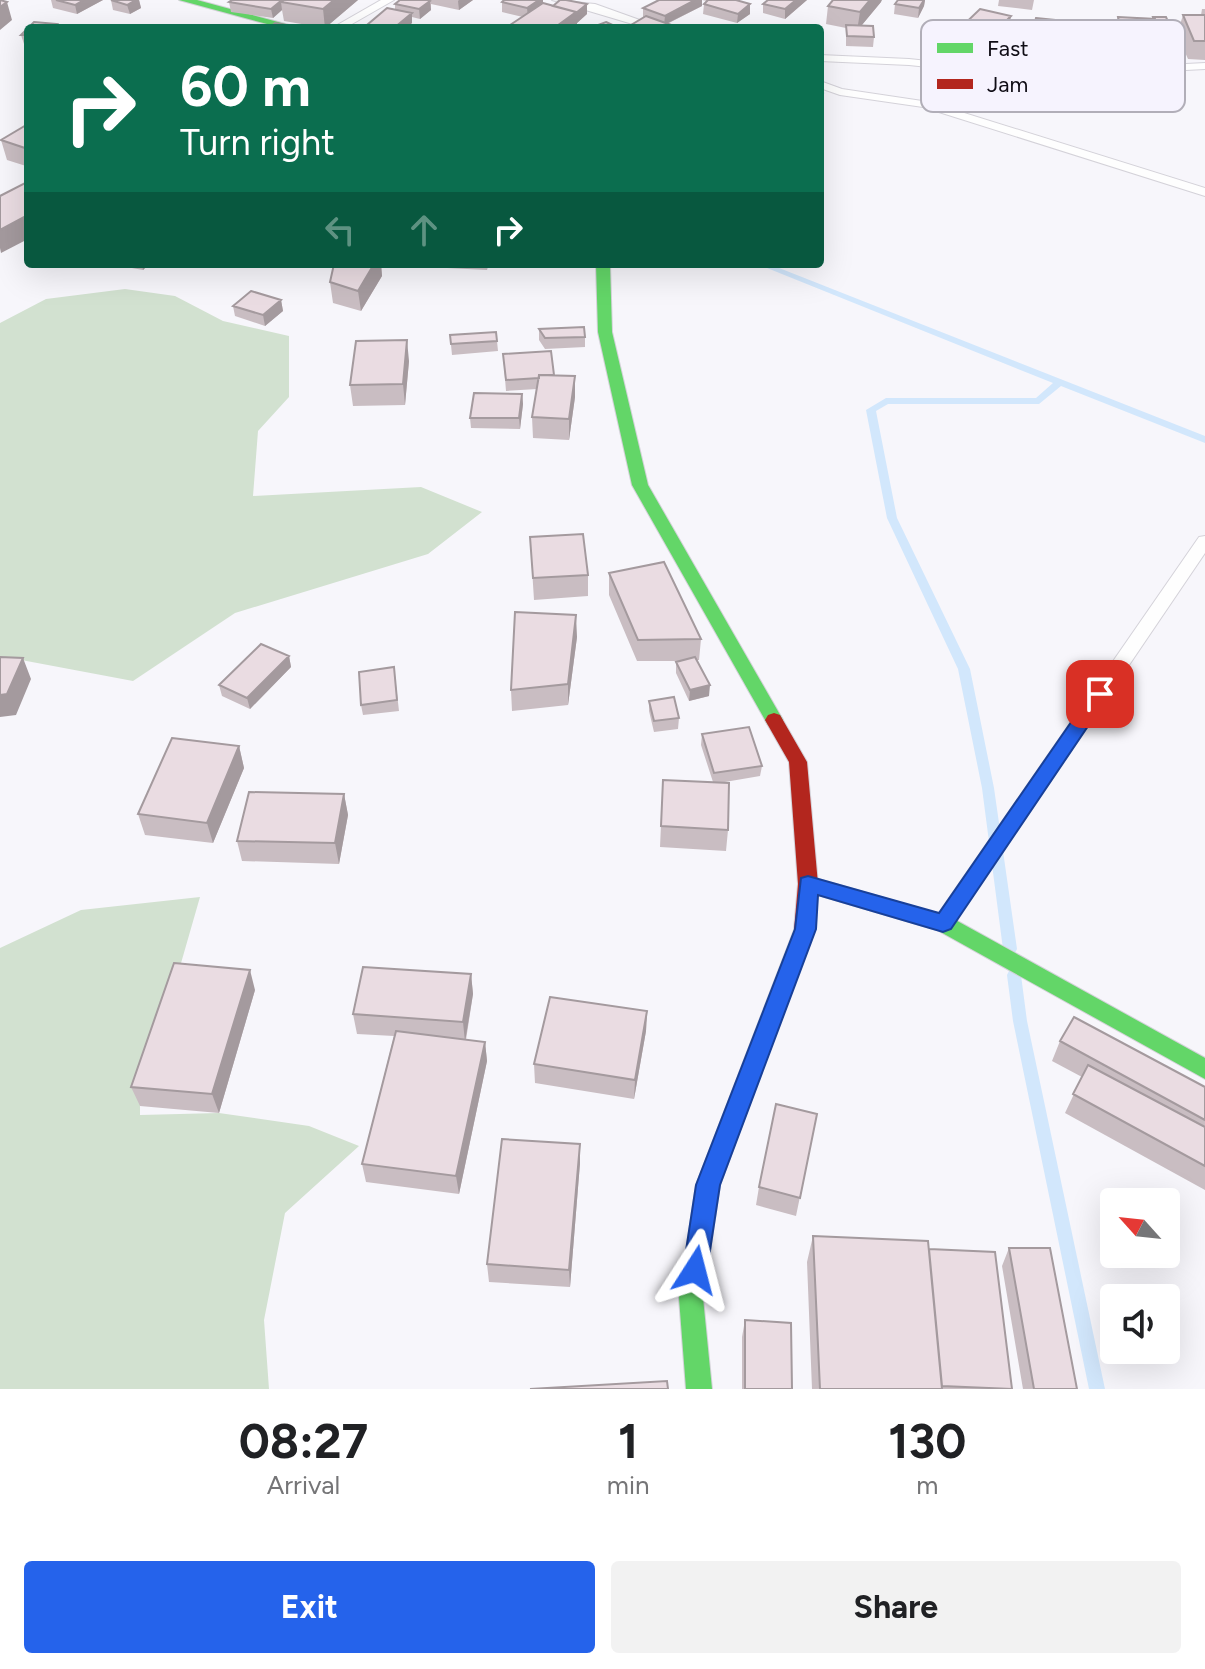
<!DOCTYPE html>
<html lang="en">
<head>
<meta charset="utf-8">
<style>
	:root { --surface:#fff; --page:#f2f2f2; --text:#202124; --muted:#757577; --accent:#2563eb }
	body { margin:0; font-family:Figtree,sans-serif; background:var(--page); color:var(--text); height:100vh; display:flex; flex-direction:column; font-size:30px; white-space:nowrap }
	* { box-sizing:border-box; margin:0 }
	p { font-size:26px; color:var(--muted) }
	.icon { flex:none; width:44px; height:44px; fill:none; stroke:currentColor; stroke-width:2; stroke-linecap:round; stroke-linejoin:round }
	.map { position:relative; height:1389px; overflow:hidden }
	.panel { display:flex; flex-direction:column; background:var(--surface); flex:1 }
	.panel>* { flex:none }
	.hud { position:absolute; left:24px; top:24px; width:800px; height:244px; border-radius:8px; box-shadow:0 8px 32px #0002; background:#0b6e4f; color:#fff; overflow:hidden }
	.needle { width:52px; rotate:297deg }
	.controls { position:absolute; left:1100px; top:1188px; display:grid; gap:16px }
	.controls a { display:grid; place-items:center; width:80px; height:80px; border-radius:8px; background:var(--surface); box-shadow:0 8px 32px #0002; font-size:40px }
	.pin { position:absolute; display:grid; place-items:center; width:68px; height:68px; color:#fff; margin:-34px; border-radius:16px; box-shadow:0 4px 12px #0006 }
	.me { position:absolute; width:88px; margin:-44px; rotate:9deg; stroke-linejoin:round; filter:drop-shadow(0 0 6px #0008) }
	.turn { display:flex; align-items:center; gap:28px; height:168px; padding:0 24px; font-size:36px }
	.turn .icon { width:104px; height:104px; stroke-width:2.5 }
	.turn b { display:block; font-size:56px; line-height:68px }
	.lanes { display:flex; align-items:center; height:76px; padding:0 24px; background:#0003; justify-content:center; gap:40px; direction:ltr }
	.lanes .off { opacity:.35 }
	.eta { display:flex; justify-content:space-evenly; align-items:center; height:136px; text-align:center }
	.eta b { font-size:48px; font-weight:700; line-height:56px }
	.cta { display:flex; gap:16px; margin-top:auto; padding:16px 24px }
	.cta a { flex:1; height:92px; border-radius:8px; background:var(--accent); color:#fff; font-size:32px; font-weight:700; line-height:92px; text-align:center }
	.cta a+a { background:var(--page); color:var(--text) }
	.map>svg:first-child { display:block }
	.green { fill:#d2e1d0 }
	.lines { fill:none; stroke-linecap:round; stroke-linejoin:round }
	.stream { fill:#d2e7fc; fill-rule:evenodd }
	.lane-casing { stroke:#d4d2d9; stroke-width:2 }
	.fast-casing { stroke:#d4d2d9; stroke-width:2 }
	.jam-casing { stroke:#d4d2d9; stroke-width:2 }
	.lane { fill:#fefefe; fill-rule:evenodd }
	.fast { fill:#63d668; fill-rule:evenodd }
	.jam { fill:#b3261e; fill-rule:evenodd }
	.wall { fill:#c9bdc2 }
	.shaded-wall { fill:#a49a9e }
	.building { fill:#eadce2; stroke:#a49a9e; stroke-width:2 }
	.route { fill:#2563eb; stroke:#184099; stroke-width:2 }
	.key { fill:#f6f3fe; stroke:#b1aeb8; stroke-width:2 }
	.key-label { font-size:22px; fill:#0f0c15 }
</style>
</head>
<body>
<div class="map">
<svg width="1205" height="1389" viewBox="0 0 1205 1389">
	<rect width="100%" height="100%" fill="#f7f6fb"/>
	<path class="green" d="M 125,289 L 175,296 L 223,321 L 289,336 L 289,397 L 258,431 L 253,496 L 421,487 L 482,512 L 428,554 L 235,613 L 133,681 L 0,656 L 0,323 L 46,299 Z
		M 200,897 L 140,1106 L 140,1115 L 219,1113 L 309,1126 L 359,1146 L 285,1213 L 264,1320 L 269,1389 L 0,1389 L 0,948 L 81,910 Z"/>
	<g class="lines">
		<path class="stream" d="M 820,91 L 825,93 L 820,96 Z
			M 757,264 L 769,264 L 1205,436 L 1205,443 L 1061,386 L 1039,404 L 888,404 L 876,411 L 897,518 L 970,669 L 994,788 L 1017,949 L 1015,953 L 1010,955 L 1005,953 L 1003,949 L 982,788 L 958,669 L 887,518 L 866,410 L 886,398 L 1036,398 L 1053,383 Z
			M 1014,969 L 1019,971 L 1021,975 L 1027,1021 L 1105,1389 L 1089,1389 L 1013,1021 L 1007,975 L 1009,971 Z"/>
		<defs>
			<path id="lane" d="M 381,0 L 394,0 L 345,28 L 332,28 Z
				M 552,0 L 595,4 L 662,28 L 646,28 Z
				M 820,55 L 909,59 L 1033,72 L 1205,63 L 1205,69 L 1033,78 L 909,65 L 820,61 Z
				M 820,81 L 842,89 L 929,102 L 1205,188 L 1205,196 L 923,107 L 840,95 L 820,88 Z
				M 1205,536 L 1205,553 L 950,929 L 943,931 L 936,929 L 933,923 L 936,917 L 1199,537 Z"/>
			<path id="fast" d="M 179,0 L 197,0 L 300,28 L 282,28 Z
				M 596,264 L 610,264 L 612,332 L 648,485 L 783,720 L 780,725 L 768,725 L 632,485 L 598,332 Z
				M 808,876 L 950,917 L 1205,1058 L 1205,1079 L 937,930 L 801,890 L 798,884 L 801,878 Z
				M 804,921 L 811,924 L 814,930 L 720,1185 L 703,1298 L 712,1389 L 686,1389 L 679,1298 L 696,1185 L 794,930 L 797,924 Z"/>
			<path id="jam" d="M 774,713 L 780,715 L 807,762 L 818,884 L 814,930 L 811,936 L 804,939 L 797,936 L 794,930 L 798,884 L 789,762 L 765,720 L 768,715 Z"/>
		</defs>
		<use href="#lane" class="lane-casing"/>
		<use href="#fast" class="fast-casing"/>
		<use href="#jam" class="jam-casing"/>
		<use href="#lane" class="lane"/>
		<use href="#fast" class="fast"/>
		<use href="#jam" class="jam"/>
	</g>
	<path class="wall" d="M 51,0 L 103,0 L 77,14 L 53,8 Z
		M 111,0 L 139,0 L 141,8 L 130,14 L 113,10 Z
		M 232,0 L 358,0 L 325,28 L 284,21 L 282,10 L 273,18 L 231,12 L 229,2 Z
		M 430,0 L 473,0 L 459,10 L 431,4 L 431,10 L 420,19 L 412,17 L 412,23 L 406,28 L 367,28 L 367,25 L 395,10 L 395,4 Z
		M 659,0 L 736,0 L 750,4 L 750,14 L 737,23 L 703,14 L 704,4 L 707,1 L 702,0 L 702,6 L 667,24 L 643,17 L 643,8 Z
		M 768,0 L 807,0 L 785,19 L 763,13 L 763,4 Z
		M 898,0 L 925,0 L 924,6 L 918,18 L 894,14 L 895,4 Z
		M 999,0 L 1034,0 L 1032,10 L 998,6 Z
		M 502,2 L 543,3 L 553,6 L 587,4 L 587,14 L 577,23 L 577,28 L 510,28 L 510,25 L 523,17 L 502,12 Z
		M 881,2 L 861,26 L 874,37 L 873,47 L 846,46 L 846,28 L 826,24 L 828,6 Z
		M 1202,9 L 1205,9 L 1205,60 L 1188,59 L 1177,34 L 1183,15 L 1201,15 Z
		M 1118,17 L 1153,18 L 1153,17 L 1170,26 L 1168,36 L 1159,36 L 1161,44 L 1156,63 L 1119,61 L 1113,35 Z
		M 1036,18 L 1074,22 L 1071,35 L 1087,52 L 1085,62 L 1043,59 L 1041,43 L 1042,37 L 1032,36 Z
		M 28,28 L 28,45 L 24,44 L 21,35 Z
		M 1008,35 L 984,59 L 949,54 L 952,36 Z
		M 986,71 L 1035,91 L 1033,100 L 983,96 Z
		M 28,124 L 28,174 L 26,166 L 7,160 L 1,140 Z
		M 115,264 L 149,264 L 143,270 L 115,265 Z
		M 334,264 L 381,264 L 382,276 L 361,311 L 333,303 L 330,282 Z
		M 447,264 L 489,264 L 487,270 L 447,268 Z
		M 516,264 L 555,264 L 555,267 L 516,265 Z
		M 281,300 L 283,311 L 265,326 L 235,316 L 233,306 Z
		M 539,329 L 585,337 L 585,347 L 545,349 L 539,340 Z
		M 450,335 L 497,341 L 498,351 L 452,355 Z
		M 503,354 L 554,375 L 575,376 L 575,397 L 569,440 L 533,438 L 532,417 L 537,389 L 506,391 Z
		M 409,361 L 405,405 L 353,406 L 350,385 Z
		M 522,394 L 523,404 L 520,429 L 471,428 L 470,418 Z
		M 530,537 L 588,575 L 588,596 L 534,600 Z
		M 609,573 L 701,639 L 699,660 L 697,660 L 709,696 L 689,701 L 676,673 L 676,662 L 680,661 L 637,661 L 609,595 Z
		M 577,637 L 568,705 L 512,711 L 511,690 Z
		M 289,656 L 291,667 L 250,709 L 222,696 L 219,685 Z
		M 394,667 L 399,711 L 363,715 L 361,705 Z
		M 649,701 L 679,718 L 678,729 L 654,732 L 649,711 Z
		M 702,734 L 762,766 L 760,776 L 719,783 L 728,830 L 726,851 L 660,847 L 663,780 L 713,782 L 701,745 Z
		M 239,746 L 244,768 L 213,843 L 145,835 L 138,814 Z
		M 344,794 L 348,815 L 339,864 L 242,861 L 237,841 Z
		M 471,974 L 473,994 L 466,1040 L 485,1042 L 487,1061 L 459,1194 L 366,1182 L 362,1164 L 394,1036 L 357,1034 L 353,1014 Z
		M 255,990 L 219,1113 L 140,1106 L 131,1087 Z
		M 647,1011 L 646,1031 L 634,1099 L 535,1083 L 534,1064 Z
		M 1060,1041 L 1205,1087 L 1205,1190 L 1065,1113 L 1082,1077 L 1052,1061 Z
		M 817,1114 L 796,1216 L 756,1205 L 759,1187 Z
		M 580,1144 L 580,1163 L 570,1287 L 489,1282 L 487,1264 Z
		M 813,1236 L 929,1249 L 1012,1389 L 812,1389 L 807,1262 Z
		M 1009,1248 L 1077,1389 L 1023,1389 L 1002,1266 Z
		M 745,1320 L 792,1389 L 742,1389 L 742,1337 Z"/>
	<path class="shaded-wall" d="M 84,0 L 103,0 L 77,14 L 75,5 Z
		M 136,0 L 139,0 L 141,8 L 130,14 L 127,5 Z
		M 282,0 L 286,0 L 281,2 L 282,10 L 273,18 L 271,9 Z
		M 334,0 L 358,0 L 325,28 L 323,9 Z
		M 459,0 L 473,0 L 459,10 L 458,1 Z
		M 539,0 L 543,0 L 543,6 L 528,18 L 527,8 Z
		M 695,0 L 702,0 L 702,6 L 664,25 L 665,16 Z
		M 796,0 L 807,0 L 785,19 L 785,9 Z
		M 870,0 L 882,0 L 881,2 L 857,31 L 860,12 Z
		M 924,0 L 925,0 L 924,6 L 918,18 L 919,8 Z
		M 430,1 L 431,10 L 420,19 L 419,9 Z
		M 7,2 L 12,20 L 0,30 L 0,7 Z
		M 587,4 L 587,14 L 577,23 L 577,28 L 554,28 Z
		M 750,4 L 750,14 L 737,23 L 738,14 Z
		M 412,13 L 412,23 L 406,28 L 394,28 Z
		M 1011,16 L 1008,35 L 984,59 L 987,40 Z
		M 28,215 L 28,239 L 1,253 L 0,248 L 0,230 Z
		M 142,264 L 149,264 L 143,270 Z
		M 374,264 L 381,264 L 382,276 L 361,311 L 358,291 Z
		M 281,300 L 283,311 L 265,326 L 263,315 Z
		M 407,340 L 409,361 L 405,405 L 403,384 Z
		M 575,376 L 575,397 L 569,440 L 569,419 Z
		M 522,394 L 523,404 L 520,429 L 519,418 Z
		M 576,615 L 577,637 L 568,705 L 568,684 Z
		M 289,656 L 291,667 L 250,709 L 247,698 Z
		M 23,658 L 31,679 L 16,715 L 0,717 L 0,695 Z
		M 710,685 L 709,696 L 689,701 L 690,690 Z
		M 239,746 L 244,768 L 213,843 L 207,823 Z
		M 344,794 L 348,815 L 339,864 L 335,843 Z
		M 250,970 L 255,990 L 219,1113 L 212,1094 Z
		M 471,974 L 473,994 L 465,1042 L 463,1022 Z
		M 647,1011 L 646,1031 L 634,1099 L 635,1080 Z
		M 485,1042 L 487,1061 L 459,1194 L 456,1176 Z
		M 580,1144 L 580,1163 L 570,1287 L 569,1270 Z"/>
	<path class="building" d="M 0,0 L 7,2 L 0,7 Z
		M 56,0 L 84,0 L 75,5 Z
		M 111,0 L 136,0 L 127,5 Z
		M 232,0 L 282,0 L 271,9 L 229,2 Z
		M 284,0 L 334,0 L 323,9 L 281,2 Z
		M 400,0 L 428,0 L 430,1 L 419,9 L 395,4 Z
		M 504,0 L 539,0 L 527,8 L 502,2 Z
		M 560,0 L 566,0 L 587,4 L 576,13 L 576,12 L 553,6 Z
		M 659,0 L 695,0 L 665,16 L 643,8 Z
		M 708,0 L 736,0 L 750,4 L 738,14 L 704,4 Z
		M 768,0 L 796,0 L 785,9 L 763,4 Z
		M 833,0 L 870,0 L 860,12 L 828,6 Z
		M 898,0 L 924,0 L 919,8 L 895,4 Z
		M 543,3 L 576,12 L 554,28 L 520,28 L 510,25 Z
		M 387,8 L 412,13 L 394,28 L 383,28 L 367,25 Z
		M 980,9 L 1011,16 L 987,40 L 952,36 Z
		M 1183,15 L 1205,15 L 1205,41 L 1194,41 Z
		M 646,16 L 674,26 L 670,28 L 626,28 Z
		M 1118,17 L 1155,19 L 1161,44 L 1123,42 Z
		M 1153,17 L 1166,17 L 1170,26 L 1157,26 Z
		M 1036,18 L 1074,22 L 1072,31 L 1034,26 Z
		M 34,22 L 57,24 L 53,28 L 28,28 Z
		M 606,22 L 619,28 L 590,28 Z
		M 275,23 L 303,28 L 269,28 Z
		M 846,25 L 873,26 L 874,37 L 847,36 Z
		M 28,28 L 28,35 L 21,35 Z
		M 28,124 L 28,149 L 1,140 Z
		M 27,182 L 28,215 L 0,230 L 0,196 Z
		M 334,264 L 374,264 L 358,291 L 330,282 Z
		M 251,291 L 281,300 L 263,315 L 233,306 Z
		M 584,327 L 585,337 L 545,338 L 539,329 Z
		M 496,332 L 497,341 L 451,344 L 450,335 Z
		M 407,340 L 403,384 L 350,385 L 356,341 Z
		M 551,351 L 554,375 L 539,375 L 539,378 L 506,380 L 503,354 Z
		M 539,375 L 575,376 L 569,419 L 532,417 Z
		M 474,393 L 522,394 L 519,418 L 470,418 Z
		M 583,534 L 588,575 L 533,578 L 530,537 Z
		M 664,562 L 701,639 L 638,640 L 609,573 Z
		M 515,612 L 576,615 L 568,684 L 511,690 Z
		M 261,644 L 289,656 L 247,698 L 219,685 Z
		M 0,657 L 23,658 L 7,694 L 0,695 Z
		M 695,657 L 710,685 L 690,690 L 676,662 Z
		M 394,667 L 397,700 L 361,705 L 359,672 Z
		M 674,697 L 679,718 L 654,721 L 649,701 Z
		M 749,727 L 762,766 L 714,773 L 702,734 Z
		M 172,738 L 239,746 L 207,823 L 138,814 Z
		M 663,780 L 729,783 L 728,830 L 661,826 Z
		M 249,792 L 344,794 L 335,843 L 237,841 Z
		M 174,963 L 250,970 L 212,1094 L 131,1087 Z
		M 363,967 L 471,974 L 463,1022 L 353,1014 Z
		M 550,997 L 647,1011 L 635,1080 L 534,1064 Z
		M 1074,1017 L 1205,1087 L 1205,1120 L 1060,1041 Z
		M 396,1031 L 485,1042 L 456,1176 L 362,1164 Z
		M 1088,1065 L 1205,1127 L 1205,1166 L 1073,1094 Z
		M 776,1104 L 817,1114 L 800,1198 L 759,1187 Z
		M 502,1139 L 580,1144 L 569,1270 L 487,1264 Z
		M 813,1236 L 928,1241 L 942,1389 L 820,1389 Z
		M 1009,1248 L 1050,1248 L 1077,1389 L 1034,1389 Z
		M 929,1249 L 995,1252 L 1012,1389 L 942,1386 Z
		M 745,1320 L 791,1323 L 792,1389 L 745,1389 Z
		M 667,1381 L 668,1389 L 530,1389 Z"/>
	<path class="route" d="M 1100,687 L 1107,689 L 1109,694 L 1107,698 L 951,929 L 943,932 L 818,895 L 816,929 L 720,1185 L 707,1270 L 704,1279 L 695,1282 L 687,1279 L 683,1270 L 696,1185 L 795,929 L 801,878 L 808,876 L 939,913 L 1094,689 Z"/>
	<rect x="921" y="20" width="264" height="92" rx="12" class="key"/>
	<rect x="937" y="43" width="36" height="10" fill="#63d668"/>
	<rect x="937" y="79" width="36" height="10" fill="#b3261e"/>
	<g class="key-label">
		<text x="987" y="56">Fast</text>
		<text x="987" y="92">Jam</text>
	</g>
</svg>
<div class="controls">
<a><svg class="needle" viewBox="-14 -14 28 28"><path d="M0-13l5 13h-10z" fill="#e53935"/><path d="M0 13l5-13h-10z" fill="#757577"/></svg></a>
<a><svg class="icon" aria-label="sound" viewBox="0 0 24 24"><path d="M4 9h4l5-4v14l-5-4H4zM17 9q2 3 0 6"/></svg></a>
</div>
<div class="pin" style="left:1100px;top:694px;background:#d93025"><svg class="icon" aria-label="arrive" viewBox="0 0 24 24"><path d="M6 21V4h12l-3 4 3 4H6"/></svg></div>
<svg class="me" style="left:695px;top:1270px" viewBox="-20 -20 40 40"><path d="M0-17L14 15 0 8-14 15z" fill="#2563eb" stroke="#fff" stroke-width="4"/></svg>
<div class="hud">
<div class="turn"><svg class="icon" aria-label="right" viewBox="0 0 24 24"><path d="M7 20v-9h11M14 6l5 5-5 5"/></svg><div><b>60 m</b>Turn right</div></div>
<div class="lanes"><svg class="icon off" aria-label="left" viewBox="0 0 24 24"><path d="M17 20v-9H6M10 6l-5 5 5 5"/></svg><svg class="icon off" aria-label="ahead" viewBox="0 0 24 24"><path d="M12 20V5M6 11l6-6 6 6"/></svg><svg class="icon" aria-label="right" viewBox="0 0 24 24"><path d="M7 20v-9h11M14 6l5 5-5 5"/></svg></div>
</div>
</div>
<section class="panel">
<div class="eta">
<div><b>08:27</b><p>Arrival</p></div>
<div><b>1</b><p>min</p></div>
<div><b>130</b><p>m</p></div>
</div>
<div class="cta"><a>Exit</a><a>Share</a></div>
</section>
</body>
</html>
